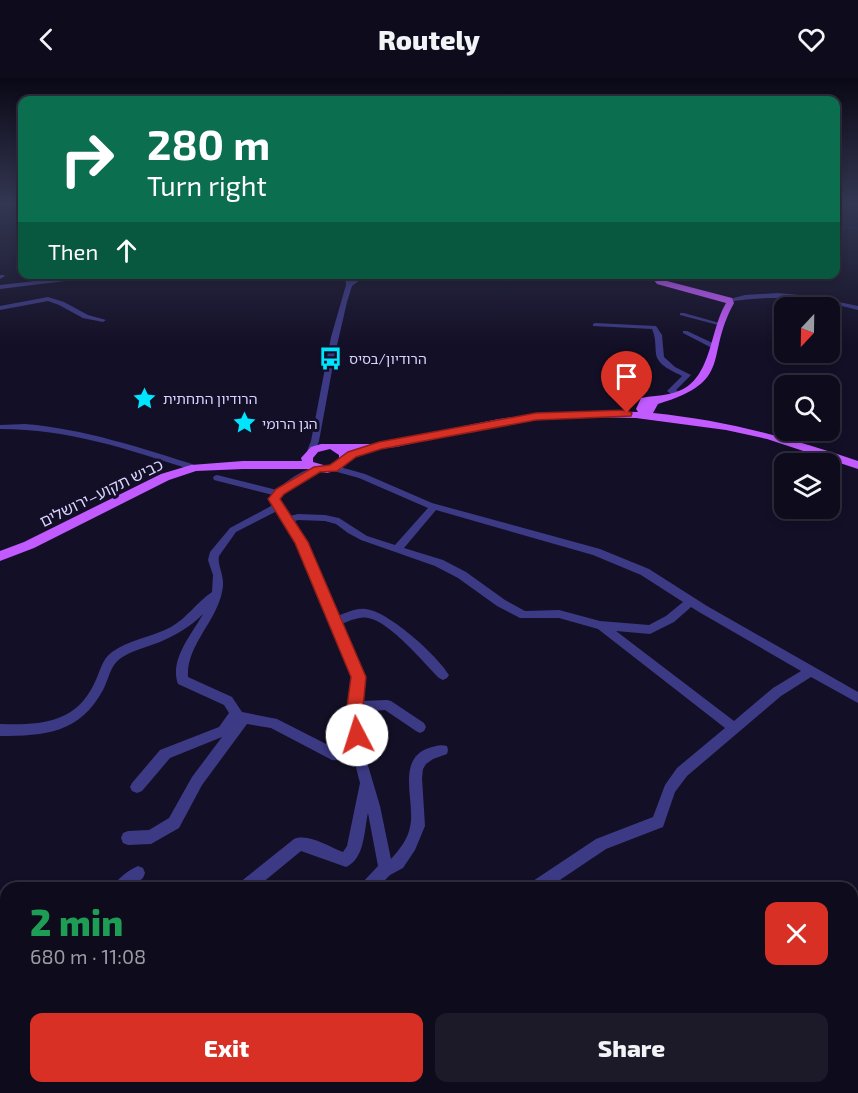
<!DOCTYPE html>
<html lang="en">
<head>
<meta charset="utf-8">
<style>
	:root { --surface:#0e0b1c; --page:#1c1929; --text:#f1f3f6; --muted:#9b9ba3; --line:#2e2b3b; --accent:#d93025 }
	body { margin:0; font-family:"Exo 2","Noto Sans Hebrew",sans-serif; background:var(--page); color:var(--text); height:100vh; display:flex; flex-direction:column; font-size:22px; white-space:nowrap }
	* { box-sizing:border-box; margin:0 }
	p { font-size:20px; color:var(--muted) }
	.icon { flex:none; width:33px; height:33px; fill:none; stroke:currentColor; stroke-width:2; stroke-linecap:round; stroke-linejoin:round }
	.map { position:relative; flex:1; overflow:hidden }
	.details { position:absolute; left:0px; top:804px; width:858px; height:212px; display:flex; flex-direction:column; background:var(--surface); border-radius:18px 18px 0 0; box-shadow:0 3px 9px #0003,0 0 0 2px var(--line) }
	.details>* { flex:none }
	.banner { position:absolute; left:18px; top:18px; width:822px; height:183px; border-radius:12px; box-shadow:0 3px 9px #0003,0 0 0 2px var(--line); background:#0b6e4f; color:#fff; overflow:hidden }
	.needle { width:39px; rotate:202deg }
	.buttons { position:absolute; left:774px; top:219px; display:grid; gap:12px }
	.buttons a { display:grid; place-items:center; width:66px; height:66px; border-radius:12px; background:var(--surface); box-shadow:0 3px 9px #0003,0 0 0 2px var(--line); font-size:30px }
	.pin { position:absolute; display:grid; place-items:center; width:51px; height:51px; color:#fff; margin:-62px -26px; border-radius:50% 50% 50% 0; rotate:-45deg; box-shadow:0 0 6px #0007 }
	.pin .icon { rotate:45deg }
	.me { position:absolute; width:66px; margin:-33px; rotate:355deg; stroke-linejoin:round; filter:drop-shadow(0 0 4px #0008) }
	.turn { display:flex; align-items:center; gap:21px; height:126px; padding:0 30px; font-size:27px }
	.turn .icon { width:78px; height:78px; stroke-width:2.5 }
	.turn b { display:block; font-size:42px; line-height:51px }
	.then { display:flex; align-items:center; height:57px; padding:0 30px; background:#0003; gap:12px; font-size:22px }
	.round { display:grid; place-items:center; flex:none; width:63px; height:63px; border-radius:12px; background:var(--page) }
	.headline { display:flex; align-items:center; justify-content:space-between; height:102px; padding:0 30px }
	h1 { font-size:36px; font-weight:800; line-height:45px; color:#1e9e55 }
	.cta { display:flex; gap:12px; margin-top:auto; padding:12px 30px }
	.cta a { flex:1; height:69px; border-radius:12px; background:var(--accent); color:#fff; font-size:24px; font-weight:800; line-height:69px; text-align:center }
	.cta a+a { background:var(--page); color:var(--text) }
	header { display:flex; justify-content:space-between; align-items:center; height:78px; padding:0 30px; background:var(--surface); font-size:27px; font-weight:800 }
	.map>svg:first-child { display:block }
	.lines { fill:none; stroke-linecap:round; stroke-linejoin:round }
	.stream { stroke:#0a1f44; stroke-width:1.5 }
	.minor { fill:#3d3a85; fill-rule:evenodd }
	.major { fill:#c25bff; fill-rule:evenodd }
	.route { fill:#d93025; stroke:#8d1f18; stroke-width:1.5 }
	.labels { text-anchor:middle; dominant-baseline:central; stroke-width:6; stroke-linejoin:round; paint-order:stroke }
	.far-poi-label { font-size:14px; fill:#d9d4ff; stroke:#130f26; text-anchor:start }
	.street-label { font-size:16px; fill:#d9d4ff; stroke:#130f26 }
</style>
</head>
<body>
<header><svg class="icon" aria-label="back" viewBox="0 0 24 24"><path d="M15 5l-7 7 7 7"/></svg>Routely<svg class="icon" aria-label="heart" viewBox="0 0 24 24"><path d="M12 20l-8-8c-3-5 5-10 8-4 3-6 11-1 8 4z"/></svg></header>
<div class="map">
<svg width="858" height="1015" viewBox="0 0 858 1015">
	<rect width="100%" height="100%" fill="#130f26"/>
	<g class="lines">
		<path class="stream" d="M 836,149 L 858,150"/>
		<path class="minor" d="M 345,196 L 351,196 L 352,202 L 360,196 L 368,196 L 352,208 L 347,224 L 335,276 L 319,363 L 315,373 L 311,376 L 307,373 L 311,363 L 331,259 L 346,207 Z
			M 0,197 L 4,197 L 5,198 L 0,201 Z
			M 88,197 L 91,199 L 90,200 L 0,211 L 0,207 Z
			M 778,215 L 810,218 L 858,228 L 858,232 C 815,221 773,216 729,224 L 726,222 L 745,217 Z
			M 48,219 L 64,224 L 88,237 L 106,242 L 103,244 L 83,240 L 59,227 L 48,223 L 0,232 L 0,228 Z
			M 680,235 L 684,235 L 723,246 L 718,247 L 680,237 Z
			M 595,245 L 656,248 L 662,257 L 664,279 L 675,289 L 691,297 L 676,312 L 680,314 L 680,318 L 674,318 L 667,313 L 682,298 C 673,293 658,288 656,276 C 655,266 656,260 652,251 L 593,248 L 593,246 Z
			M 683,253 L 687,253 L 719,268 L 712,270 L 683,255 Z
			M 25,346 C 85,351 141,370 198,388 L 199,390 L 198,392 L 192,392 C 127,371 69,351 0,351 L 0,347 Z
			M 333,387 L 365,396 L 432,425 L 600,471 L 649,491 L 707,528 L 858,614 L 858,625 L 811,599 L 781,618 L 687,698 L 675,714 L 663,749 L 606,771 L 548,810 L 528,810 L 530,805 L 596,761 L 653,739 L 665,707 L 677,690 L 725,650 L 598,551 L 559,540 L 520,540 L 497,528 L 458,500 L 435,488 L 361,462 L 348,455 L 336,446 L 325,443 L 298,442 L 293,444 L 306,464 L 338,538 C 346,535 356,530 365,531 C 387,532 438,578 449,597 L 447,600 L 443,602 L 439,600 C 424,585 389,543 368,540 C 359,538 350,543 341,546 L 364,599 L 362,623 L 387,622 L 391,623 L 424,645 L 426,649 L 424,653 L 420,655 L 416,653 L 385,632 L 361,634 L 364,674 L 380,728 L 391,781 C 399,772 408,761 410,749 C 416,725 395,681 429,670 C 435,668 440,666 447,668 L 448,672 L 447,676 L 433,681 L 426,686 L 423,691 L 422,700 L 425,748 L 415,772 L 403,790 L 390,797 L 377,810 L 360,810 L 362,805 L 378,788 L 368,735 C 364,752 365,781 346,789 L 301,773 L 256,810 L 237,810 L 239,805 L 294,761 C 309,755 329,769 343,774 L 347,768 L 360,705 L 352,674 C 348,682 340,683 332,682 L 271,650 L 247,646 L 202,707 L 179,750 L 151,766 L 128,767 L 123,765 L 121,760 L 123,755 L 128,753 L 149,752 L 169,740 L 192,699 L 222,659 L 170,680 L 142,713 L 137,715 L 132,713 L 130,709 L 132,705 L 160,672 L 219,649 L 229,635 L 224,627 L 178,606 C 169,582 192,556 203,536 C 190,549 176,557 160,564 C 147,569 133,572 121,580 C 110,587 109,601 103,612 C 80,655 45,658 0,658 L 0,646 C 39,647 75,646 94,606 C 100,595 101,582 112,574 C 128,562 152,559 171,549 C 187,540 197,524 212,514 L 213,497 L 208,482 L 210,474 L 230,450 L 273,427 L 269,421 L 273,417 L 214,402 L 213,400 L 214,398 L 217,397 L 277,412 C 287,402 307,388 321,389 L 321,393 L 292,409 L 279,421 L 290,438 L 298,436 L 325,437 L 339,440 L 367,458 L 395,467 L 428,430 L 359,400 L 330,392 L 330,388 ZM 436,432 L 593,477 L 641,497 L 683,524 L 666,538 L 649,547 L 600,543 L 559,532 L 525,533 L 505,522 L 466,494 L 443,482 L 404,470 ZM 277,433 L 296,464 L 352,599 L 349,629 L 350,640 L 338,671 L 334,670 L 277,641 L 242,634 L 232,619 L 188,599 C 186,568 216,544 222,514 C 226,498 217,489 219,478 L 236,454 ZM 691,529 L 699,534 L 801,593 L 773,610 L 734,643 L 616,553 L 650,556 L 674,544 Z
			M 138,788 L 143,790 L 145,795 L 143,800 L 131,810 L 113,810 C 116,801 129,792 138,788 Z
			M 6,1000 L 6,1010 L 15,1010 L 12,1015 L 0,1015 L 0,1003 Z
			M 97,1010 L 115,1010 L 114,1015 L 96,1015 Z
			M 238,1010 L 256,1010 L 258,1015 L 240,1015 Z
			M 312,1010 L 333,1010 L 331,1015 L 310,1015 Z
			M 697,1010 L 726,1010 L 728,1015 L 699,1015 Z
			M 779,1010 L 804,1010 L 802,1015 L 777,1015 Z
			M 810,1010 L 828,1010 L 828,1015 L 810,1015 Z"/>
		<path class="major" d="M 649,196 L 658,196 L 663,202 L 732,220 L 734,225 C 704,279 735,303 658,326 L 653,335 C 724,342 791,360 858,383 L 858,391 L 767,361 L 726,352 L 636,340 L 591,339 L 545,341 L 481,350 L 396,369 L 349,374 L 351,382 L 341,391 L 327,395 L 308,391 L 243,391 L 196,393 L 169,402 L 34,470 L 0,483 L 0,473 L 24,464 L 161,396 L 191,387 L 243,383 L 302,383 L 301,380 L 311,369 L 321,366 L 375,366 L 499,341 L 545,335 L 591,333 L 638,334 L 636,331 L 641,320 C 651,318 660,318 669,316 C 713,308 708,255 726,225 L 657,206 ZM 330,371 L 339,377 L 339,381 L 327,388 L 313,384 L 313,380 L 318,374 Z"/>
	</g>
	<linearGradient id="sky" x2="0" y2="1"><stop stop-color="#0a0815"/><stop offset="0.47" stop-color="#333752"/><stop offset="1" stop-color="#333752" stop-opacity="0"/></linearGradient>
	<rect width="858" height="267" fill="url(#sky)"/>
	<path class="route" d="M 627,332 L 632,335 L 631,338 L 536,342 L 381,371 L 356,379 L 337,393 L 320,394 L 284,416 L 280,421 L 308,464 L 366,599 L 363,629 L 366,657 L 363,662 L 357,664 L 351,662 L 347,629 L 351,599 L 295,465 L 268,421 L 276,411 L 314,389 L 330,387 L 348,374 L 379,364 L 536,335 Z"/>
	<defs>
		<symbol id="bus-bare" viewBox="-9 -9 18 18"><path d="M-5-6H5V4H4V6H2V4H-2V6H-4V4H-5ZM-3.5-4V0h7V-4ZM-3.5 1.2v1.5H-2V1.2ZM2 1.2v1.5H3.5V1.2Z" fill="#00e5ff" stroke="#130f26" stroke-width="2.5" paint-order="stroke"/></symbol>
		<symbol id="sight-bare" viewBox="-9 -9 18 18"><path d="M0-6L1.8-2.2L6-1.7L2.9 1.2L3.7 5.4L0 3.3L-3.7 5.4L-2.9 1.2L-6-1.7L-1.8-2.2Z" fill="#00e5ff" stroke="#130f26" stroke-width="2.5" paint-order="stroke"/></symbol>
	</defs>
	<g fill-rule="evenodd">
		<use href="#bus-bare" x="314" y="264" width="33" height="33"/>
		<use href="#sight-bare" x="128" y="304" width="33" height="33"/>
		<use href="#sight-bare" x="228" y="328" width="33" height="33"/>
	</g>
	<g class="labels">
		<g class="far-poi-label">
			<text x="349" y="280">הרודיון/בסיס</text>
			<text x="163" y="320">הרודיון התחתית</text>
			<text x="262" y="345">הגן הרומי</text>
		</g>
		<g class="street-label">
			<text transform="translate(101 414) rotate(-26)">כביש תקוע–ירושלים</text>
		</g>
	</g>
</svg>
<div class="buttons">
<a><svg class="needle" viewBox="-14 -14 28 28"><path d="M0-13l5 13h-10z" fill="#e53935"/><path d="M0 13l5-13h-10z" fill="#9b9ba3"/></svg></a>
<a><svg class="icon" aria-label="search" viewBox="0 0 24 24"><circle cx="10" cy="10" r="6"/><path d="M15 15l6 6"/></svg></a>
<a><svg class="icon" aria-label="layers" viewBox="0 0 24 24"><path d="M12 4l9 5-9 5-9-5zM3 14l9 5 9-5"/></svg></a>
</div>
<div class="pin" style="left:627px;top:335px;background:#d93025"><svg class="icon" aria-label="arrive" viewBox="0 0 24 24"><path d="M6 21V4h12l-3 4 3 4H6"/></svg></div>
<svg class="me" style="left:357px;top:657px" viewBox="-20 -20 40 40"><circle r="19" fill="#fff"/><path d="M0-13L10 11 0 6-10 11z" fill="#d93025"/></svg>
<div class="banner">
<div class="turn"><svg class="icon" aria-label="right" viewBox="0 0 24 24"><path d="M7 20v-9h11M14 6l5 5-5 5"/></svg><div><b>280 m</b>Turn right</div></div>
<div class="then">Then<svg class="icon" aria-label="ahead" viewBox="0 0 24 24"><path d="M12 20V5M6 11l6-6 6 6"/></svg></div>
</div>
<section class="details">
<div class="headline"><div><h1>2 min</h1><p>680 m · 11:08</p></div><a class="round" style="background:#d93025;color:#fff"><svg class="icon" aria-label="close" viewBox="0 0 24 24"><path d="M6 6l12 12M18 6L6 18"/></svg></a></div>
<div class="cta"><a>Exit</a><a>Share</a></div>
</section>
</div>
</body>
</html>
